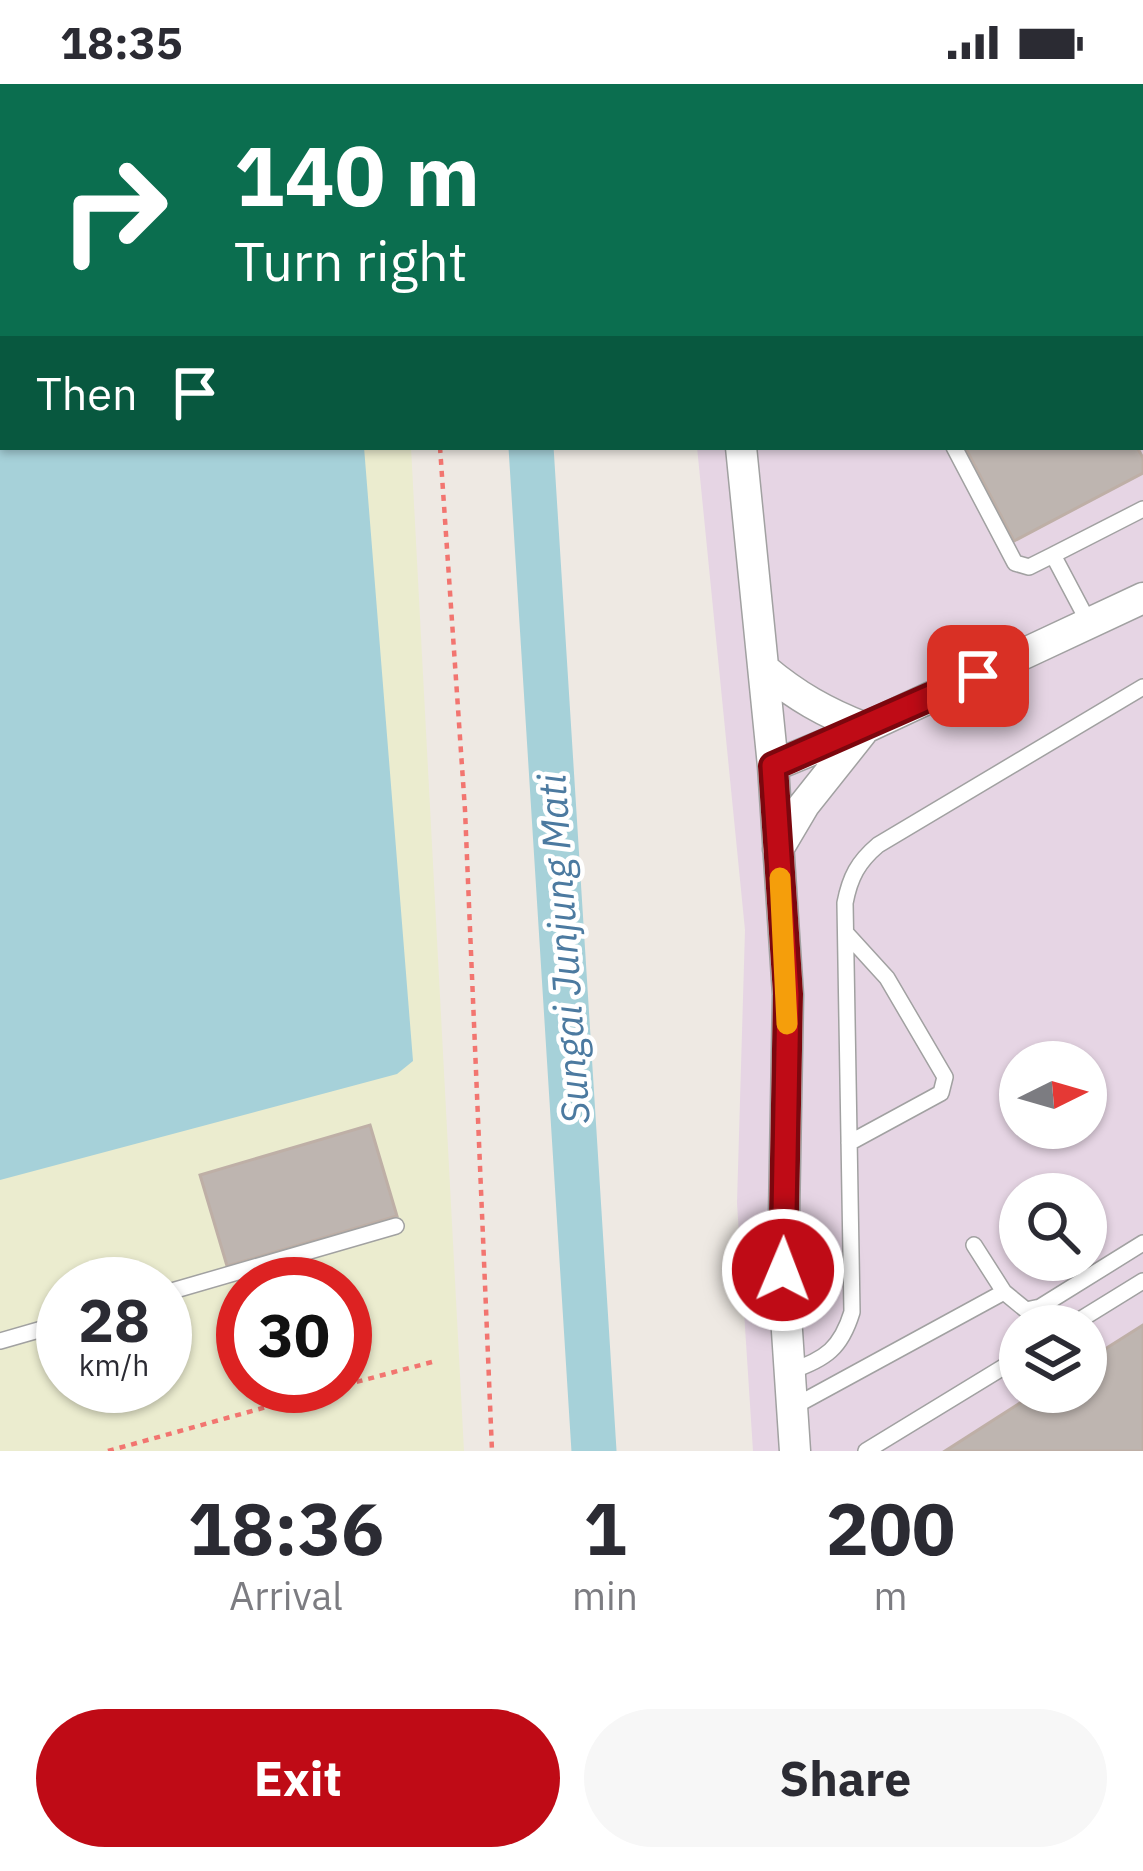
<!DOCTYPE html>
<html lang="en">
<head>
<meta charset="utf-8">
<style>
	:root { --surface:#fff; --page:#f7f7f7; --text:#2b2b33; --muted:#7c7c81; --accent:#bf0b16 }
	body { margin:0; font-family:"IBM Plex Sans",sans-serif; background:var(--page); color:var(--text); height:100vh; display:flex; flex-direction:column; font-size:45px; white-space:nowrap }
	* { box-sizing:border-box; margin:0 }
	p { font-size:39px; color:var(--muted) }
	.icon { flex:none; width:66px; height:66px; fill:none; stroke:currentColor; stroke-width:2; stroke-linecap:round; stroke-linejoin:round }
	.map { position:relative; height:1367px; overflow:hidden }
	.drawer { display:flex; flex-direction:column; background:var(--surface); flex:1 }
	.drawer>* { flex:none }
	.hud { position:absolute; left:0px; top:0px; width:1143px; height:366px; box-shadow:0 3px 9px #0004; background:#0b6e4f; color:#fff; overflow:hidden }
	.needle { width:78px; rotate:85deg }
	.fabs { position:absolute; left:999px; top:957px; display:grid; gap:24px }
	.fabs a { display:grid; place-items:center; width:108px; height:108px; border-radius:50%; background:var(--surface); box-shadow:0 3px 9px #0004; font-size:60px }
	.speed { position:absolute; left:36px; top:1173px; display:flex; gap:24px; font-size:60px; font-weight:700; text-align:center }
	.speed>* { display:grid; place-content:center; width:156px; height:156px; border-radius:50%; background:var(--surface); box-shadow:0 3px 9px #0004; line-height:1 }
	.speed small { font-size:30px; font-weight:400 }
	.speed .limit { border:18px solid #d22; background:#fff; color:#111 }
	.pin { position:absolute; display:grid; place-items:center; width:102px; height:102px; color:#fff; margin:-51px; border-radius:24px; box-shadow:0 6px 18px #0006 }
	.me { position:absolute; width:132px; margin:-66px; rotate:1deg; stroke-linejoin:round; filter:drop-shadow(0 0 9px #0008) }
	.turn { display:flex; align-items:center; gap:42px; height:252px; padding:0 36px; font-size:54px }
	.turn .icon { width:156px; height:156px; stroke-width:2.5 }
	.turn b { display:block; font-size:84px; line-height:102px }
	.then { display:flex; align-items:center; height:114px; padding:0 36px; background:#0003; gap:24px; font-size:45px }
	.eta { display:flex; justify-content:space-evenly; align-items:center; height:204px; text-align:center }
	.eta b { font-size:72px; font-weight:700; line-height:84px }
	.primary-button { display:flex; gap:24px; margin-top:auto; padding:24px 36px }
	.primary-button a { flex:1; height:138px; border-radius:72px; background:var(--accent); color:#fff; font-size:48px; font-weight:700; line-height:138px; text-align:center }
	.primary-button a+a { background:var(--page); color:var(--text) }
	.status { display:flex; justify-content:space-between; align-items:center; height:84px; padding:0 60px; background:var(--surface); direction:ltr }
	.status svg { height:33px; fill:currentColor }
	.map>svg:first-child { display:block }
	.industrial { fill:#e6d5e4; fill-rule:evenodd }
	.farmland { fill:#ebeccf; fill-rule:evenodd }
	.water { fill:#a6d1d9 }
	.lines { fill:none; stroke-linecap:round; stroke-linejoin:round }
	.river { stroke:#a6d1d9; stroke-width:45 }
	.building { fill:#beb5b0; stroke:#beafa6; stroke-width:3 }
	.lane-casing { stroke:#a1a1a1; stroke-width:18 }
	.street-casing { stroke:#a1a1a1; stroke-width:33 }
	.path { stroke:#f27570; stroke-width:4.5; stroke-dasharray:6 6; stroke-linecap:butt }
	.lane { stroke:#fff; stroke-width:15 }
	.street { stroke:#fff; stroke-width:30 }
	.route-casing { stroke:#7c070e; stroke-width:30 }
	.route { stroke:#bf0b16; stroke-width:21 }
	.slow { stroke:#f59e0b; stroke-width:21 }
	.labels { text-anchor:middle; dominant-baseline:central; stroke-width:9; stroke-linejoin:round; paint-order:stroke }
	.water-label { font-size:39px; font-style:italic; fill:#4c7aa0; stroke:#fff }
</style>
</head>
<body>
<div class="status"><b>18:35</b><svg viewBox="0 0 49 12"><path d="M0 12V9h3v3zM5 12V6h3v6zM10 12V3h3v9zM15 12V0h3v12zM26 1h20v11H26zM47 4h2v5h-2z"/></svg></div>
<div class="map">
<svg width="1143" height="1367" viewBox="0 0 1143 1367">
	<rect width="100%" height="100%" fill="#eee9e3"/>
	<path class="industrial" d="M 660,0 L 1143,0 L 1143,1367 L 753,1367 L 737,1119 L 745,846 L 697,363 L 1140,363 L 1140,3 ZM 1020,978 L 1086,978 L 1086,1044 L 1020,1044 ZM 1020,1110 L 1086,1110 L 1086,1176 L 1020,1176 ZM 1020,1242 L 1086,1242 L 1086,1308 L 1020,1308 Z"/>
	<path class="farmland" d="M 0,0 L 391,0 L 391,3 L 3,3 L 3,363 L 411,363 L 464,1367 L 0,1367 ZM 63,1200 L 165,1200 L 165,1302 L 63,1302 ZM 243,1200 L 345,1200 L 345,1302 L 243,1302 Z"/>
	<path class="water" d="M 0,0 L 335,0 L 336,3 L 3,3 L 3,363 L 364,363 L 413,977 L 397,990 L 0,1096 Z"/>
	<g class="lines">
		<path class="river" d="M 506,0 L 507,3
			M 531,363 L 594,1367"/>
	</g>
	<path class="building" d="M 1017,0 L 1143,0 L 1143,2 L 1018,3 Z
		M 965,363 L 1137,363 L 1143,374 L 1143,389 L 1014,457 Z
		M 370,1041 L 397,1132 L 227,1182 L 200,1091 Z
		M 1143,1241 L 1143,1367 L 945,1367 L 1037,1308 L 1086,1308 L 1086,1277 Z"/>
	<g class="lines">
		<defs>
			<path id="lane" d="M 945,0 L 947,3
				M 981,0 L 983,3
				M 873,3 L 879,0
				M 1140,38 L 1143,36
				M 1140,346 L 1143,352
				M 954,363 L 1015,479 L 1029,483 L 1053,471 L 1090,541
				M 1053,471 L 1143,425
				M 846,849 L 887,894 L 945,993 L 941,1009 L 849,1059
				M 974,1161 L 1004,1208 L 1026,1226 L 1040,1223 L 1143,1159
				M 165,1209 L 396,1142
				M 1070,1242 L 1143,1197
				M 0,1257 L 63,1239
				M 791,1287 C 826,1275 841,1264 852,1228 L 845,819 C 850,793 858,778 878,761 L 1143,603
				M 793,1323 L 1004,1208
				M 866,1367 L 1020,1273"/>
			<path id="street" d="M 703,0 L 703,3
				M 741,363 L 773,682 L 788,911 L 783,1187 L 795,1367
				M 764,585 C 796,612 826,629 865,644
				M 773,682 L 865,644 L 1143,514
				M 778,765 L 804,721 L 862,648"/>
		</defs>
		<use href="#lane" class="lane-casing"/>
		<use href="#street" class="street-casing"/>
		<path class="path" d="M 422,0 L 423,3
			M 440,363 L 465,726 L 492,1367
			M 345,1301 L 432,1278
			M 108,1367 L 342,1302"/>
		<use href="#lane" class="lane"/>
		<use href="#street" class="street"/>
	</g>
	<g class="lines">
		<defs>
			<path id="route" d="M 783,1186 L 788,910 L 773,682 L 978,592"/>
		</defs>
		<use href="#route" class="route-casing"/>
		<use href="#route" class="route"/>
		<path class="slow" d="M 780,794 L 787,940"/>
	</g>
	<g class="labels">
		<g class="water-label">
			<text transform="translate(563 865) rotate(-94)">Sungai Junjung Mati</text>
		</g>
	</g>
</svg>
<div class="fabs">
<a><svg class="needle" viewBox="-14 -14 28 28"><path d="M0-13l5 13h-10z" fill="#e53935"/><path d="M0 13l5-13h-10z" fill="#7c7c81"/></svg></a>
<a><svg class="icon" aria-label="search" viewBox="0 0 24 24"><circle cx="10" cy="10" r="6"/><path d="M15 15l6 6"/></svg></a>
<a><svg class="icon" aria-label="layers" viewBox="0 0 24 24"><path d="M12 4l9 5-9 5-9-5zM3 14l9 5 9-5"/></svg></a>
</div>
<div class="speed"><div>28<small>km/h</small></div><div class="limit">30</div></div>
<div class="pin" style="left:978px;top:592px;background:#d93025"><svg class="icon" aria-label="arrive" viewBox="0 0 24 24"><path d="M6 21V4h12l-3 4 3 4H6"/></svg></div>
<svg class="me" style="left:783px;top:1186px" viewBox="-20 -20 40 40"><circle r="17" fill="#bf0b16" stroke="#fff" stroke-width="3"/><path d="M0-11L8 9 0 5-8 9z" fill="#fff"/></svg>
<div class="hud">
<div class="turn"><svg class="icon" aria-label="right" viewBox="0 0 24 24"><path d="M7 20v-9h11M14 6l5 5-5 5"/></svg><div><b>140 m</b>Turn right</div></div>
<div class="then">Then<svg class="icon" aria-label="arrive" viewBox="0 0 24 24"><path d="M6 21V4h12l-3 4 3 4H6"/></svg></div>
</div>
</div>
<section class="drawer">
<div class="eta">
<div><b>18:36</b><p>Arrival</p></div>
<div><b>1</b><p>min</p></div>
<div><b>200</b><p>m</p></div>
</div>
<div class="primary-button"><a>Exit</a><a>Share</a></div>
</section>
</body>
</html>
